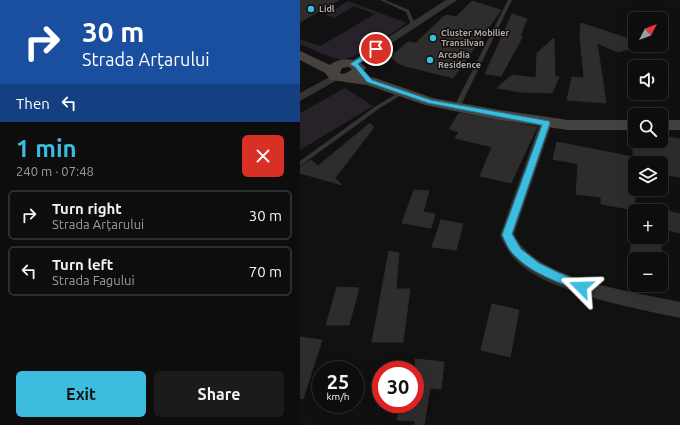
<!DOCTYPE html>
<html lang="en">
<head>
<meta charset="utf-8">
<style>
	:root { --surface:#0e0d0d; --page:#1c1b1b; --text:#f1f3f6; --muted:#9b9c9d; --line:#2e2d2e; --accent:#3cbcde }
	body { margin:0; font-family:Ubuntu,sans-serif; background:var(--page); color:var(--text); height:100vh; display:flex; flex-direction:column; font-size:15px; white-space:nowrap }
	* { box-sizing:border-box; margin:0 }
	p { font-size:13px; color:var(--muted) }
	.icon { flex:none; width:22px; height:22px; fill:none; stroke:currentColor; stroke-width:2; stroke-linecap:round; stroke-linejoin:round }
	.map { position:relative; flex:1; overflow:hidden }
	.side { display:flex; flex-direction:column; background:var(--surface); width:300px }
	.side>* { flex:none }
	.top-card { background:#1a4fa0; color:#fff; overflow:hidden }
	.needle { width:26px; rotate:48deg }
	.controls { position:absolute; left:328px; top:12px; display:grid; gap:8px }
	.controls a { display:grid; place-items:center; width:40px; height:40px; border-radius:6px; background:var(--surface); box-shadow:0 4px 16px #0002,0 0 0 1px var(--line); font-size:20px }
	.speed { position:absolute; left:12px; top:361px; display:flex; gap:8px; font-size:20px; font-weight:700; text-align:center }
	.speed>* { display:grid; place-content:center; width:52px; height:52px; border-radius:50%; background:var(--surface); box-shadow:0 4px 16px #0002,0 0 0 1px var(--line); line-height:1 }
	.speed small { font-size:10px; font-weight:400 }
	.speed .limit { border:6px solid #d22; background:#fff; color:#111 }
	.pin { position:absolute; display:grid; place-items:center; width:34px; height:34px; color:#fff; margin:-17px; border:2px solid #fff; border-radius:50%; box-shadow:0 1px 4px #0007 }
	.me { position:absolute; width:44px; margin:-22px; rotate:292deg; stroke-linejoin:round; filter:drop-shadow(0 0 3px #0008) }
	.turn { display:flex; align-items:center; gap:14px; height:84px; padding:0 16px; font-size:18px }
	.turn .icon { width:52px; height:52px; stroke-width:2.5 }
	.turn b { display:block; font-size:28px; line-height:34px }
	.then { display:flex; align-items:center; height:38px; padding:0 16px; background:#0003; gap:8px; font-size:15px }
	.round { display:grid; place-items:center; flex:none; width:42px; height:42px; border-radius:6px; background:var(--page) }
	.headline { display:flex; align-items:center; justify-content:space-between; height:68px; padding:0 16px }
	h1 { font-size:24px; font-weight:700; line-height:30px; color:var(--accent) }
	.primary-button { display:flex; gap:8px; margin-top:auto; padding:8px 16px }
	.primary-button a { flex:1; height:46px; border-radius:6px; background:var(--accent); color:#111; font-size:16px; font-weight:700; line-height:46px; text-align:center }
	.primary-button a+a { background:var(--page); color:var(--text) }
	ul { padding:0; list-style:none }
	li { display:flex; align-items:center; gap:12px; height:50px; margin:0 8px 6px; padding:0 8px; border:2px solid var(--line); border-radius:6px }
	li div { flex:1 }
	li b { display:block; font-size:15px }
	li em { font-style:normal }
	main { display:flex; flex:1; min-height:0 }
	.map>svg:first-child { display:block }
	.green { fill:#272129 }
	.building { fill:#2e2d2c; stroke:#2e2c2b }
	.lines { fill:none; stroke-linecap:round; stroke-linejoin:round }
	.service { fill:#363432; fill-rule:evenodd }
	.minor { fill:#363432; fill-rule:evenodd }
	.tertiary { fill:#363432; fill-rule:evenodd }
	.secondary { fill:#464240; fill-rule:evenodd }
	.route { fill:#3cbcde; stroke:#277a90 }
	.poi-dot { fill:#3cbcde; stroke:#0d0c0c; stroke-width:1.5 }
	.labels { text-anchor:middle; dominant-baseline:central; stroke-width:3; stroke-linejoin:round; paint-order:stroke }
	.far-poi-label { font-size:9px; font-weight:bold; fill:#b1a7a3; stroke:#0d0c0c; text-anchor:start }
</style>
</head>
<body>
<main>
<section class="side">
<div class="top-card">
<div class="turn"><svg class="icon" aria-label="right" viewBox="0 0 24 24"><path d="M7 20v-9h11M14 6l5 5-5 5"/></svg><div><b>30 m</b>Strada Arțarului</div></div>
<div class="then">Then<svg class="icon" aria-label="left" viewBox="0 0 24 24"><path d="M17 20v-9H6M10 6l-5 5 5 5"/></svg></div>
</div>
<div class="headline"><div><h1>1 min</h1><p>240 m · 07:48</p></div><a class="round" style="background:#d93025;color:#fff"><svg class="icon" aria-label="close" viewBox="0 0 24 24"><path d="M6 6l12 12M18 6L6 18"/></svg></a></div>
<ul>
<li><svg class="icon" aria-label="right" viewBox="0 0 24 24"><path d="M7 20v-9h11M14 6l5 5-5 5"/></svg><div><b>Turn right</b><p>Strada Arțarului</p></div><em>30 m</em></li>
<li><svg class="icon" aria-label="left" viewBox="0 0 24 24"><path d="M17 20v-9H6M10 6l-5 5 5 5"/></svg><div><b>Turn left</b><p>Strada Fagului</p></div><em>70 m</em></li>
</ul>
<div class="primary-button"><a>Exit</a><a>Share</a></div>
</section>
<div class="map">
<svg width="380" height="425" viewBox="0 0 380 425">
	<rect width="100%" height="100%" fill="#121111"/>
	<path class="green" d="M 48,1 L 107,23 C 91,33 56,62 38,59 C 25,56 12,49 0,44 L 0,39 L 20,46 L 75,14 L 54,6 L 34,18 L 26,15 Z
		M 45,88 L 73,106 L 0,150 L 0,113 Z"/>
	<path class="building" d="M 0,0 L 39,0 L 0,22 Z
		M 172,1 L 201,10 L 153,78 L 105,66 L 96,62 L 91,56 L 108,42 L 116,43 L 143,17 L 147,15 L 156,17 Z
		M 212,14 L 227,19 L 220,36 L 223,36 L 201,76 L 185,74 Z
		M 281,23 L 335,41 L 335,45 L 342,45 L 318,52 L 297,43 L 306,103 L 267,100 L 272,77 L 284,78 L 280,36 Z
		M 254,38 L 255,77 L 259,77 L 252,93 L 221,92 L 197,88 L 212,75 L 236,78 L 237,53 Z
		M 159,113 L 237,127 L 211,183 L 180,176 L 192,147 L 155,138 L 159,132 L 149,129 Z
		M 70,123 L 74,127 L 35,178 L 42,185 L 0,173 L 0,167 L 11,160 L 18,166 Z
		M 333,134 L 335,134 L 335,141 L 361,141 L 361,136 L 380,139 L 380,177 L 361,174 L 361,163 L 335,163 L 335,210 L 301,204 L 301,197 L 276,194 L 278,164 L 253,159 L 257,142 L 333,157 Z
		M 114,190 L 129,191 L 123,212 L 135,214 L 131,228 L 102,223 Z
		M 337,203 L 380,214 L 380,233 L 363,229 L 361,259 L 329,259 L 335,221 L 335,237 L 361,237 L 361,211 L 336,211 Z
		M 141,220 L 163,224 L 156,250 L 132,247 Z
		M 89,251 L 99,253 L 96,289 L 110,289 L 103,342 L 72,342 Z
		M 37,287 L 59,288 L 49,325 L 26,325 Z
		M 192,304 L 219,310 L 210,357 L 181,350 Z
		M 0,337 L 22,340 L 3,399 L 0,398 Z
		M 115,359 L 144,362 L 141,389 L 130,388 L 124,425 L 115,425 L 115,421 L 97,420 L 100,404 L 115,404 Z"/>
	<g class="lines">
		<path class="service" d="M 80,0 L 85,0 L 109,10 L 115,24 L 114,25 L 111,24 L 106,12 Z
			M 208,0 L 212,0 L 160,107 L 159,108 L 155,108 L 154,107 Z
			M 101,91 L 103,92 L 103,94 L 80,108 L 0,166 L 0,161 L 76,106 Z"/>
		<path class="minor" d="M 35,74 L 40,77 L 39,79 L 0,101 L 0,93 Z
			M 246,119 L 250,120 L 252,123 L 214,234 C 217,239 219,244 223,247 C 253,282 336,292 380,302 L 380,318 C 336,308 240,292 212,256 C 207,250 203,242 200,235 L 240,123 L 242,120 Z"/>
		<path class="tertiary" d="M 146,0 L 157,0 L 57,66 L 49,66 L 47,64 Z"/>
		<path class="secondary" d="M 0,51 L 30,65 C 40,56 59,58 66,68 L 61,75 L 75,78 L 133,98 L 199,110 L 268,120 L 335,120 L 335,130 L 268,130 L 199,120 L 125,105 L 67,85 L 31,80 L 25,73 L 0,60 ZM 49,67 L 52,69 C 49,72 44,75 40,73 L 42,68 Z
			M 361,120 L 380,120 L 380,130 L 361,130 Z"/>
	</g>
	<path class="route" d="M 74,48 L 79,49 L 58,64 L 72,80 L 131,100 L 249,121 L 250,123 L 212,234 L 221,249 L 239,263 L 257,272 L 284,283 L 286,287 L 284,290 L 281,292 L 277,290 C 256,281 231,273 215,256 C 209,251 205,241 202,235 L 242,125 L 128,103 L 67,82 L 55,67 L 50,64 Z"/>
	<g class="poi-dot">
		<circle cx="11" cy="9" r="4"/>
		<circle cx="133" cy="38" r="4"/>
		<circle cx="130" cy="60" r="4"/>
	</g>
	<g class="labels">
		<g class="far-poi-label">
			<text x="19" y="9">Lidl</text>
			<text x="141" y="33">Cluster Mobilier<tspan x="141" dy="10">Transilvan</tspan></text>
			<text x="138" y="55">Arcadia<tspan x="138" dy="10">Residence</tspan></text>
		</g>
	</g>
</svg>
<div class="controls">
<a><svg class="needle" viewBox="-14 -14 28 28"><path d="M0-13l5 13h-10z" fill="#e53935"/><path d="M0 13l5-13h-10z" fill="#9b9c9d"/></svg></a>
<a><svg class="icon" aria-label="sound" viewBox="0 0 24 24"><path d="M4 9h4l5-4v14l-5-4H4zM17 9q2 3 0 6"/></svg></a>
<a><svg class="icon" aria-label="search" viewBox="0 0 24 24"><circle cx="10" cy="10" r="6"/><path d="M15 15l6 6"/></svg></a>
<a><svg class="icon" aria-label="layers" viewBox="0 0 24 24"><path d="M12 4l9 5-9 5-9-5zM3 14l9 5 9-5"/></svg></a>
<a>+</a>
<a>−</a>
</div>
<div class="speed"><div>25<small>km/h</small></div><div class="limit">30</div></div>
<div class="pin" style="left:76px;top:49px;background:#d93025"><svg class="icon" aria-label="arrive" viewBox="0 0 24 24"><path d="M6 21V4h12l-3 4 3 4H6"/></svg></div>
<svg class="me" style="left:281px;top:287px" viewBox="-20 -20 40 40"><path d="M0-17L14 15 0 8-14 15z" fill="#3cbcde" stroke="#fff" stroke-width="4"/></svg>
</div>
</main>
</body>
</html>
